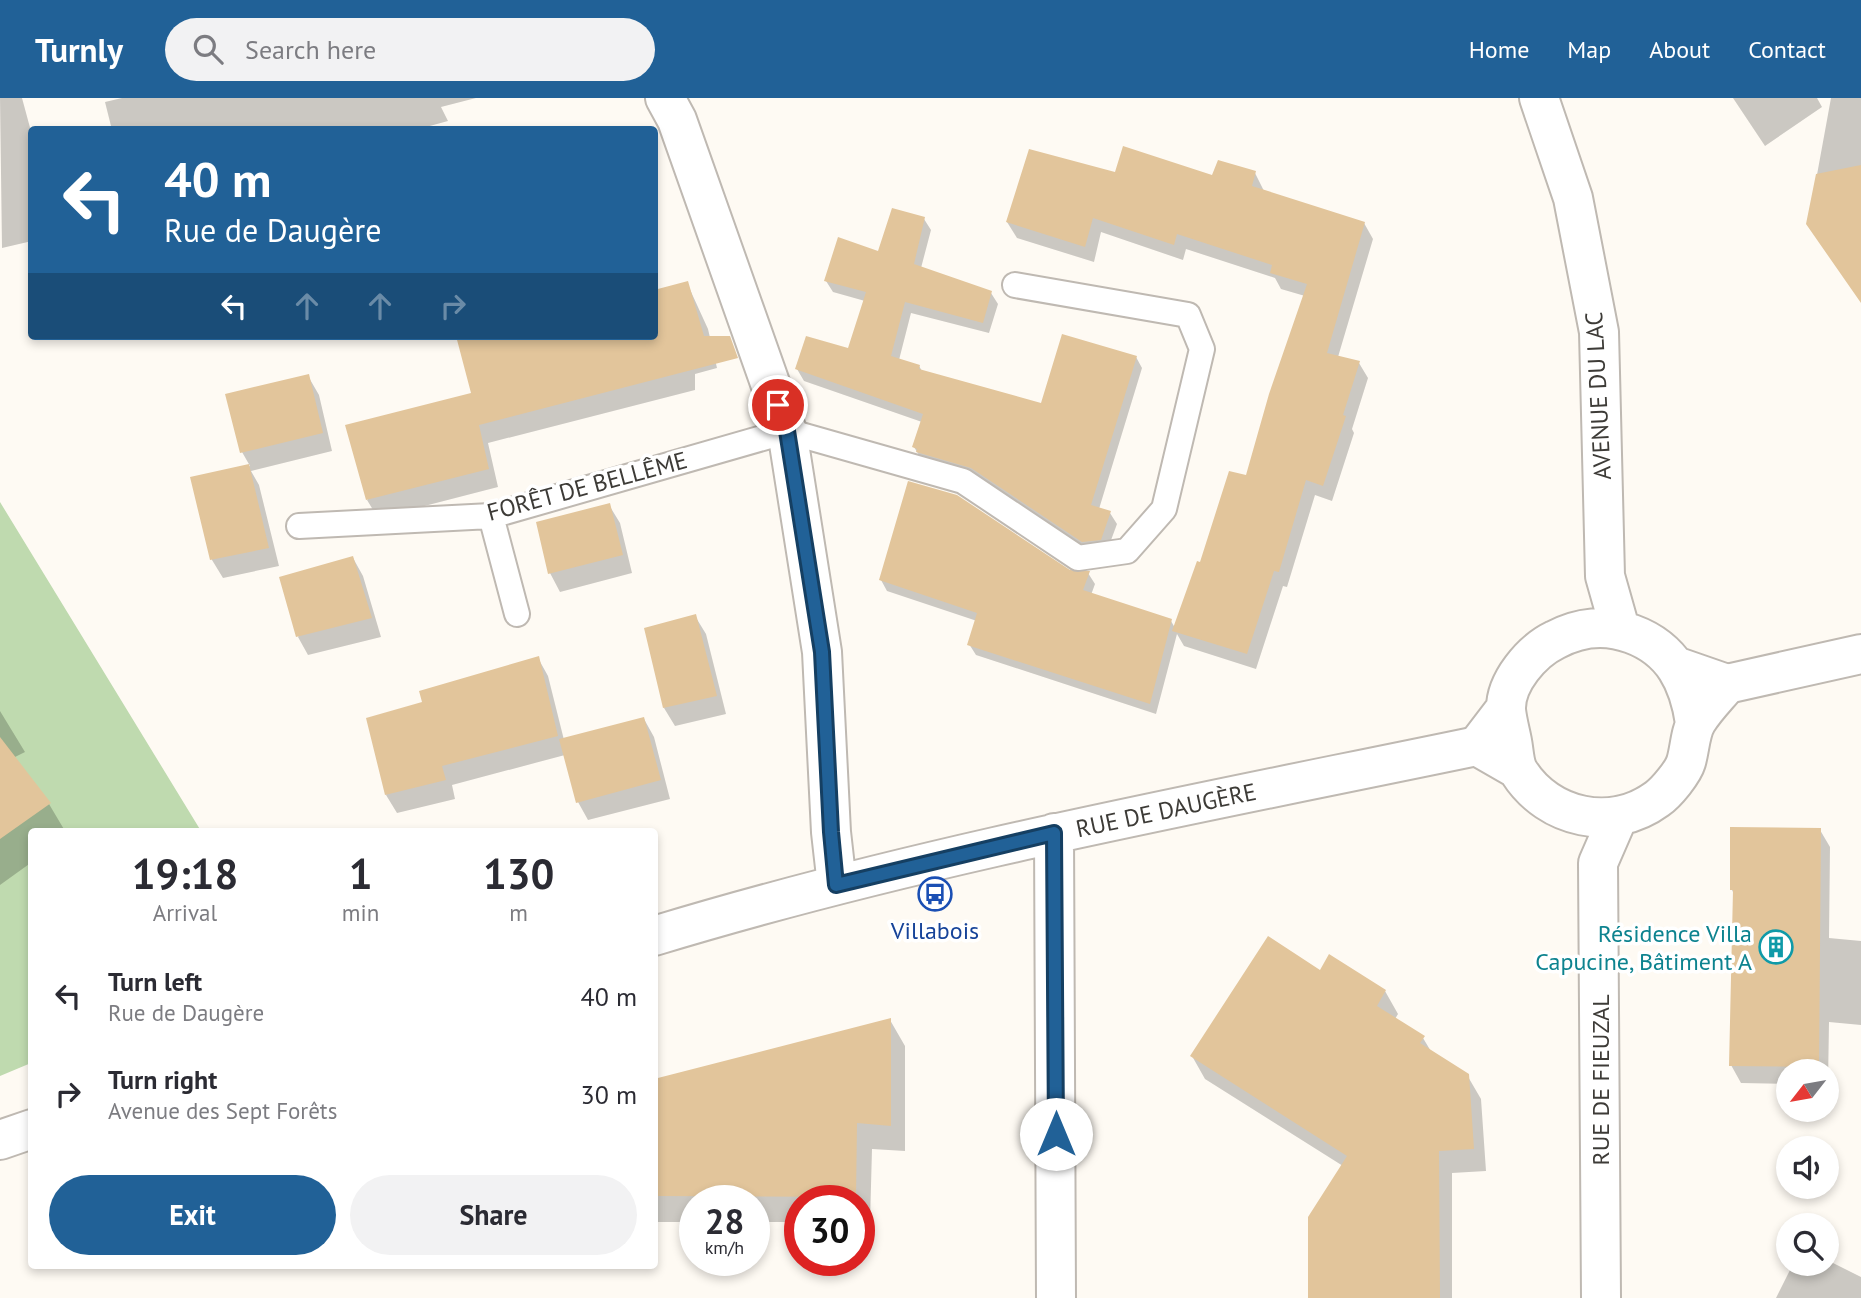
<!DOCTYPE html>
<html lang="en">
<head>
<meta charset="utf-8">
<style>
	:root { --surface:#fff; --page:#f2f2f3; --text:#2b2b33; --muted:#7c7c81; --accent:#216197 }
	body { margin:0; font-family:"PT Sans",sans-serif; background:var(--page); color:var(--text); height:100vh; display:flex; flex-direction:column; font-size:26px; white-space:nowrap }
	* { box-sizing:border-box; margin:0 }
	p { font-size:23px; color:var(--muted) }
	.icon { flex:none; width:38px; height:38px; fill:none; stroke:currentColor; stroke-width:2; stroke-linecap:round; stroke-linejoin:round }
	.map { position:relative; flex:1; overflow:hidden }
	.side { position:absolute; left:28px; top:730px; width:630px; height:441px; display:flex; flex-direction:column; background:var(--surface); border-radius:7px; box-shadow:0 4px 10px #0003 }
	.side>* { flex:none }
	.guide { position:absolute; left:28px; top:28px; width:630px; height:214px; border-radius:7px; box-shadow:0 4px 10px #0003; background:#216197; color:#fff; overflow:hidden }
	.needle { width:46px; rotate:239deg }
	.fabs { position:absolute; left:1776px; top:961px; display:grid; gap:14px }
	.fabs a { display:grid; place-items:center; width:63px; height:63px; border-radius:50%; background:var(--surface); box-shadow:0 4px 10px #0003; font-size:35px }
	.speed { position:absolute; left:679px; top:1087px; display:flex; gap:14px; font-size:35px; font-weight:700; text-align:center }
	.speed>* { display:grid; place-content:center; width:91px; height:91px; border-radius:50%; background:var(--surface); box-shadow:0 4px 10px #0003; line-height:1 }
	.speed small { font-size:18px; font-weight:400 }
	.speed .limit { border:10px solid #d22; background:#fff; color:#111 }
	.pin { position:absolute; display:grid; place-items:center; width:60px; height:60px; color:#fff; margin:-30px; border:4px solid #fff; border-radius:50%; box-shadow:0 2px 7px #0007 }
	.me { position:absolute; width:77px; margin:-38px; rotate:0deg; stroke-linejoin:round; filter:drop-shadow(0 0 5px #0008) }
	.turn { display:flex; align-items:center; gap:24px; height:147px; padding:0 21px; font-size:32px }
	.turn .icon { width:91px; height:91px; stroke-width:2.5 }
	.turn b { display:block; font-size:49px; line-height:60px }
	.lanes { display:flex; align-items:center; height:66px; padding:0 21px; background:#0003; justify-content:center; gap:35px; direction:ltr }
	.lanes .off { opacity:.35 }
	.eta { display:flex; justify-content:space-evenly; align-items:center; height:119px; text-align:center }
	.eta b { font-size:42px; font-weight:600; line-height:49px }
	.primary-button { display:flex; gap:14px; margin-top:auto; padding:14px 21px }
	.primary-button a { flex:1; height:80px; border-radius:42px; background:var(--accent); color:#fff; font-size:28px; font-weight:600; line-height:80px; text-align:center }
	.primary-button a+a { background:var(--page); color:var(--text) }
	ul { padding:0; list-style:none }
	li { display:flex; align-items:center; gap:21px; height:98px; padding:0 21px }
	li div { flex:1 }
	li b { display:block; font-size:26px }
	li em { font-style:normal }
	header { display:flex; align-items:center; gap:42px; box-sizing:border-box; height:98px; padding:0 35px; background:var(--accent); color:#fff }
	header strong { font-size:33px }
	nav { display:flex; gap:38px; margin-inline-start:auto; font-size:24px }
	.search { width:490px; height:63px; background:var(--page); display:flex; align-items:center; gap:18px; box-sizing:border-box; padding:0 24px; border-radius:38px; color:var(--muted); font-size:26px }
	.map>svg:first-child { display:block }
	.green { fill:#bfdaaf }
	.shadow { fill:#0003 }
	.building { fill:#e2c59b }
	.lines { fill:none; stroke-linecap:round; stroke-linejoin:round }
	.service-casing { stroke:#bfb9b2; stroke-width:28 }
	.minor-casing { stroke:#bfb9b2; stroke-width:42 }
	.tertiary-casing { stroke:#bfb9b2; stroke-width:42 }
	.service { stroke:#fff; stroke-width:24 }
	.minor { stroke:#fff; stroke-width:38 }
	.tertiary { stroke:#fff; stroke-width:38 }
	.route-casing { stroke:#153f62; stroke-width:18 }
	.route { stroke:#216197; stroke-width:12 }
	.labels { text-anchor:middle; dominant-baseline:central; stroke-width:7; stroke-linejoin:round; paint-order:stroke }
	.street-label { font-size:24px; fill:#3d3b37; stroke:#fff }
	.transit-label { font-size:24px; fill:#164399; stroke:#fff }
	.culture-label { font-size:24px; fill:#0d838f; stroke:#fff; text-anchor:end }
</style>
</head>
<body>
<header>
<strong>Turnly</strong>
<div class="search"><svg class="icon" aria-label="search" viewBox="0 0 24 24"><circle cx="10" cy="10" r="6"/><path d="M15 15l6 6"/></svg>Search here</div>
<nav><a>Home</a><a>Map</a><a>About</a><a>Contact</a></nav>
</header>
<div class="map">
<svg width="1861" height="1200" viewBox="0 0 1861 1200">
	<rect width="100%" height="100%" fill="#fefaf3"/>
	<path class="green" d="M 0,404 L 201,733 L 32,733 L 31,965 L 0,978 Z"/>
	<path class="shadow" d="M 0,0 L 22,0 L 32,37 L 32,143 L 2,150 Z
		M 122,0 L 476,0 L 441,9 L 448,23 L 415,32 L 112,32 L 105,4 Z
		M 1733,0 L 1817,0 L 1822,9 L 1765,48 Z
		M 1831,0 L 1861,0 L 1861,188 L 1808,126 Z
		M 1255,75 L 1264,93 L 1364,125 L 1373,141 L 1338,259 L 1359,265 L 1368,280 L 1352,331 L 1354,335 L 1332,403 L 1315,397 L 1287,489 L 1283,488 L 1256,571 L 1184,548 L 1177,536 L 1156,616 L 976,557 L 969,546 L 977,523 L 887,493 L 881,482 L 1088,475 L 1095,486 L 1091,497 L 1171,523 L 1175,530 L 1202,467 L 1247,379 L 1305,198 L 1281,191 L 1275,180 L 1186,151 L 1183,162 L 1101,134 L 1094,164 L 1017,140 L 1007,124 L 1116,77 L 1214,80 Z
		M 924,121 L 931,132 L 921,170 L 991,195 L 998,206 L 989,235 L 911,215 L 899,262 L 919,268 L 922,273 L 1042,307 L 1136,259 L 1142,270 L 1099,411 L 1110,415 L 1117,426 L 1107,453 L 1089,455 L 924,365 L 914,349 L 922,324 L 804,283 L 797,271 L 850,253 L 865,203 L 833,194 L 826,183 L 879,156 Z
		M 687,185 L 708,231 L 717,270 L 695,276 L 695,292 L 488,345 L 498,389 L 378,420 L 367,402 L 473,297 L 486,238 L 654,238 Z
		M 308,278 L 319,297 L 332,353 L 251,373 L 259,387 L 279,468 L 223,480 L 212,462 L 192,381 L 250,368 L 242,354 Z
		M 609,407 L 620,425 L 632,475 L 560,494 L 550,475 Z
		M 353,460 L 363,478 L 381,539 L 308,557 L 298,539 Z
		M 695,518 L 706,536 L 726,616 L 675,628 L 664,610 Z
		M 538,560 L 548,578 L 564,642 L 644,621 L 654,639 L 670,701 L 588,722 L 578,704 L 565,657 L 452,687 L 455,701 L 397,715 L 386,697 L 424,606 Z
		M 0,613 L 25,654 L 13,660 L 49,706 L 65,733 L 32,733 L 32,764 L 0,787 Z
		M 1820,732 L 1830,749 L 1829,840 L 1861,843 L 1861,927 L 1829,924 L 1828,986 L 1827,973 L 1788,973 L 1788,986 L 1741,985 L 1731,967 L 1735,798 L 1732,792 Z
		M 1320,874 L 1385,893 L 1398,916 L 1395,921 L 1423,940 L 1432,955 L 1467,977 L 1481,1001 L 1486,1073 L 1452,1075 L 1452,1200 L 1310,1200 L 1343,1068 L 1205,981 L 1192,958 Z
		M 890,922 L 905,948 L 905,1053 L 872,1051 L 870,1125 L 859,1124 L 859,1102 L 800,1102 L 800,1124 L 754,1124 L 754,1102 L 695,1102 L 695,1124 L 654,1124 L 654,983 Z
		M 1827,1162 L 1861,1179 L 1861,1200 L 1776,1200 L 1793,1166 L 1827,1166 Z"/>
	<path class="building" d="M 1123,48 L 1212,77 L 1218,62 L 1256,73 L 1252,88 L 1365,124 L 1327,255 L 1360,263 L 1343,317 L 1346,318 L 1323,388 L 1306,382 L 1279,474 L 1274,473 L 1247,556 L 1172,533 L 1197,463 L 1200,464 L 1229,373 L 1246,377 L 1269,296 L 1307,186 L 1270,175 L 1272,167 L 1177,136 L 1174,147 L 1093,120 L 1085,149 L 1006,124 L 1029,51 L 1115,74 Z
		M 1861,67 L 1861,205 L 1806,126 L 1816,76 Z
		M 892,110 L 925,119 L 914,166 L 992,193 L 983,225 L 905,204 L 891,258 L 920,267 L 919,271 L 1041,305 L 1062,236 L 1137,258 L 1091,407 L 1111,413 L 1101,442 L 1082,444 L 971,370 L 916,354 L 917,351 L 912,349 L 923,316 L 795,271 L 806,238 L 848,250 L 866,194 L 824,183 L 838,139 L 878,153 Z
		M 688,183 L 704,238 L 730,238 L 738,260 L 479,327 L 489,371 L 366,402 L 345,327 L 471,295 L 456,238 L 654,238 L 654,192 Z
		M 309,276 L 323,335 L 240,355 L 225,296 Z
		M 249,366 L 269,450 L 210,462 L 190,379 Z
		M 908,383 L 957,397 L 1070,472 L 1090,473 L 1083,492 L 1172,521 L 1150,606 L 967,547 L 977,515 L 879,482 Z
		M 610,405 L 623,457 L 548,476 L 536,424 Z
		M 353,458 L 372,520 L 296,539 L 279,479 Z
		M 696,516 L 717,598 L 663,610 L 644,530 Z
		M 539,558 L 558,638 L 442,668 L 446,682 L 385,697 L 366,620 L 422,604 L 419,593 Z
		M 644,619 L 661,682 L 576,705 L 559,641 Z
		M 0,639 L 51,705 L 0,741 Z
		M 1730,729 L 1821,730 L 1819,969 L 1729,968 L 1733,792 L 1730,792 Z
		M 1268,838 L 1320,872 L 1329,856 L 1386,892 L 1377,908 L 1425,938 L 1420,945 L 1469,976 L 1474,1051 L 1439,1053 L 1440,1200 L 1308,1200 L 1308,1119 L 1347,1058 L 1190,958 Z
		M 891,920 L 891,1028 L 857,1025 L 856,1099 L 654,1098 L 654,981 Z"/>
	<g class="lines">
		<defs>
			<path id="service" d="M 491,418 L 517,516
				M 299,428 L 491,418 L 787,333 L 963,383 L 1078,460 L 1127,453 L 1164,411 L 1202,251 L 1188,217 L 1015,187"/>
			<path id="minor" d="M 665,0 L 677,22 L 787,333 L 822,554 L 831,734 L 837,787
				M 1727,586 L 1861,556
				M 1054,735 L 1056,1200
				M 654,838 C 924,756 1202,705 1477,648
				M 0,1042 L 32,1031"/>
			<path id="tertiary" d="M 1539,0 L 1573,100 L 1599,234 L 1605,478 L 1620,531
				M 1678,569 L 1727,586 C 1717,598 1705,610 1697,623 C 1690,634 1690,651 1686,664 C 1683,674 1667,694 1657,701 C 1612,734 1549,721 1519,674 C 1514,666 1514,653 1512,643 C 1510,633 1507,622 1506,612 C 1505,584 1532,553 1555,542 C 1579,529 1606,526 1632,536 C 1673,551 1689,584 1695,625
				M 1506,610 L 1477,648 L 1517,671
				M 1601,1200 L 1598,765 L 1618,719"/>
		</defs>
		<use href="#service" class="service-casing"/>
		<use href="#minor" class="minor-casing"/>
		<use href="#tertiary" class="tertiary-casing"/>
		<use href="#service" class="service"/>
		<use href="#minor" class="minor"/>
		<use href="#tertiary" class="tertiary"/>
	</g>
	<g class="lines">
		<defs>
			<path id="route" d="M 778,307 L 787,333 L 822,554 L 831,734 L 836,787 L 1054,735 L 1056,1036"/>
		</defs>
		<use href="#route" class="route-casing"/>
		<use href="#route" class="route"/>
	</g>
	<defs>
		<symbol id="bus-ring" viewBox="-11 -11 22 22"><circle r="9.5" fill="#fff" stroke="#1a4fb4" stroke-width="1.5"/><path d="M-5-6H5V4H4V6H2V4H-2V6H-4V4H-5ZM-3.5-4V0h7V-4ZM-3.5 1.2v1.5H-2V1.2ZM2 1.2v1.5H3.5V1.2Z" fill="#1a4fb4"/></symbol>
		<symbol id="building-ring" viewBox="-11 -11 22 22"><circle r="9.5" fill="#fff" stroke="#0f9aa8" stroke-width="1.5"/><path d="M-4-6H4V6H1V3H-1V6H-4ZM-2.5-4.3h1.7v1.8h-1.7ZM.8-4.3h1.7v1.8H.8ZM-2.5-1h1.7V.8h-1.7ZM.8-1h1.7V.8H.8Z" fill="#0f9aa8"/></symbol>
	</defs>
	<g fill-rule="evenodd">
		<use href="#bus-ring" x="916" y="777" width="38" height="38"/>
		<use href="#building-ring" x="1757" y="830" width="38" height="38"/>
	</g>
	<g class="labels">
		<g class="street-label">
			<text transform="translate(1598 298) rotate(-93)">AVENUE DU LAC</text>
			<text transform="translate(587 388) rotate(-15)">FORÊT DE BELLÊME</text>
			<text transform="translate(1166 712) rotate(-12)">RUE DE DAUGÈRE</text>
			<text transform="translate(1600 982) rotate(-90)">RUE DE FIEUZAL</text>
		</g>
		<g class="transit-label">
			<text x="935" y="832">Villabois</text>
		</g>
		<g class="culture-label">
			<text x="1752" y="835">Résidence Villa<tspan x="1752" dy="28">Capucine, Bâtiment A</tspan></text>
		</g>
	</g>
</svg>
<div class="fabs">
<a><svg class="needle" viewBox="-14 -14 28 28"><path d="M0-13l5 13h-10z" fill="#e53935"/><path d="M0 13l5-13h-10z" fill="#7c7c81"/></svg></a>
<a><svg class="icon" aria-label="sound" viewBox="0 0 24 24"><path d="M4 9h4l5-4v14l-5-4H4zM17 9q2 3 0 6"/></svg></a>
<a><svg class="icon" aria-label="search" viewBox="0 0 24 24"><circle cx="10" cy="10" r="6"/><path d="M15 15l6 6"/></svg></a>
</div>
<div class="speed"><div>28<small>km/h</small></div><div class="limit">30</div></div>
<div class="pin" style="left:778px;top:307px;background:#d93025"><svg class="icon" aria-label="arrive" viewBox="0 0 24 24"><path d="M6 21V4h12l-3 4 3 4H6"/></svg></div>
<svg class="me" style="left:1056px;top:1036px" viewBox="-20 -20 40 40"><circle r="19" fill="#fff"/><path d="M0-13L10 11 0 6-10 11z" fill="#216197"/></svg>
<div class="guide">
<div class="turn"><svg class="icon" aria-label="left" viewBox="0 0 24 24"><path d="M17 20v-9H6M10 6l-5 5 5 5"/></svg><div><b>40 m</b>Rue de Daugère</div></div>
<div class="lanes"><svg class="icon" aria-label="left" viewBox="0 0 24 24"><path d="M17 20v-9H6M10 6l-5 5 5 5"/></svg><svg class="icon off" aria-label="ahead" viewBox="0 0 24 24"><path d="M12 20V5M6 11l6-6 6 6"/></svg><svg class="icon off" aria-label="ahead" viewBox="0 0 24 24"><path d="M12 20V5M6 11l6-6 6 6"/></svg><svg class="icon off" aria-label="right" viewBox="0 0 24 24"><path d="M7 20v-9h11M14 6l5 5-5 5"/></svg></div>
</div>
<section class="side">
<div class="eta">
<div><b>19:18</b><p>Arrival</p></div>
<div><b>1</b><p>min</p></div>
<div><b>130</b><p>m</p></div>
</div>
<ul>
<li><svg class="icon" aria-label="left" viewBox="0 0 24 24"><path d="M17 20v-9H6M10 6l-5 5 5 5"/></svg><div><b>Turn left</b><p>Rue de Daugère</p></div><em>40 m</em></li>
<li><svg class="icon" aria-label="right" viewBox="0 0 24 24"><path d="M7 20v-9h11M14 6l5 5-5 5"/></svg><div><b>Turn right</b><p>Avenue des Sept Forêts</p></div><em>30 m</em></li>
</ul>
<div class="primary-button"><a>Exit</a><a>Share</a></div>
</section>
</div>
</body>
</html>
